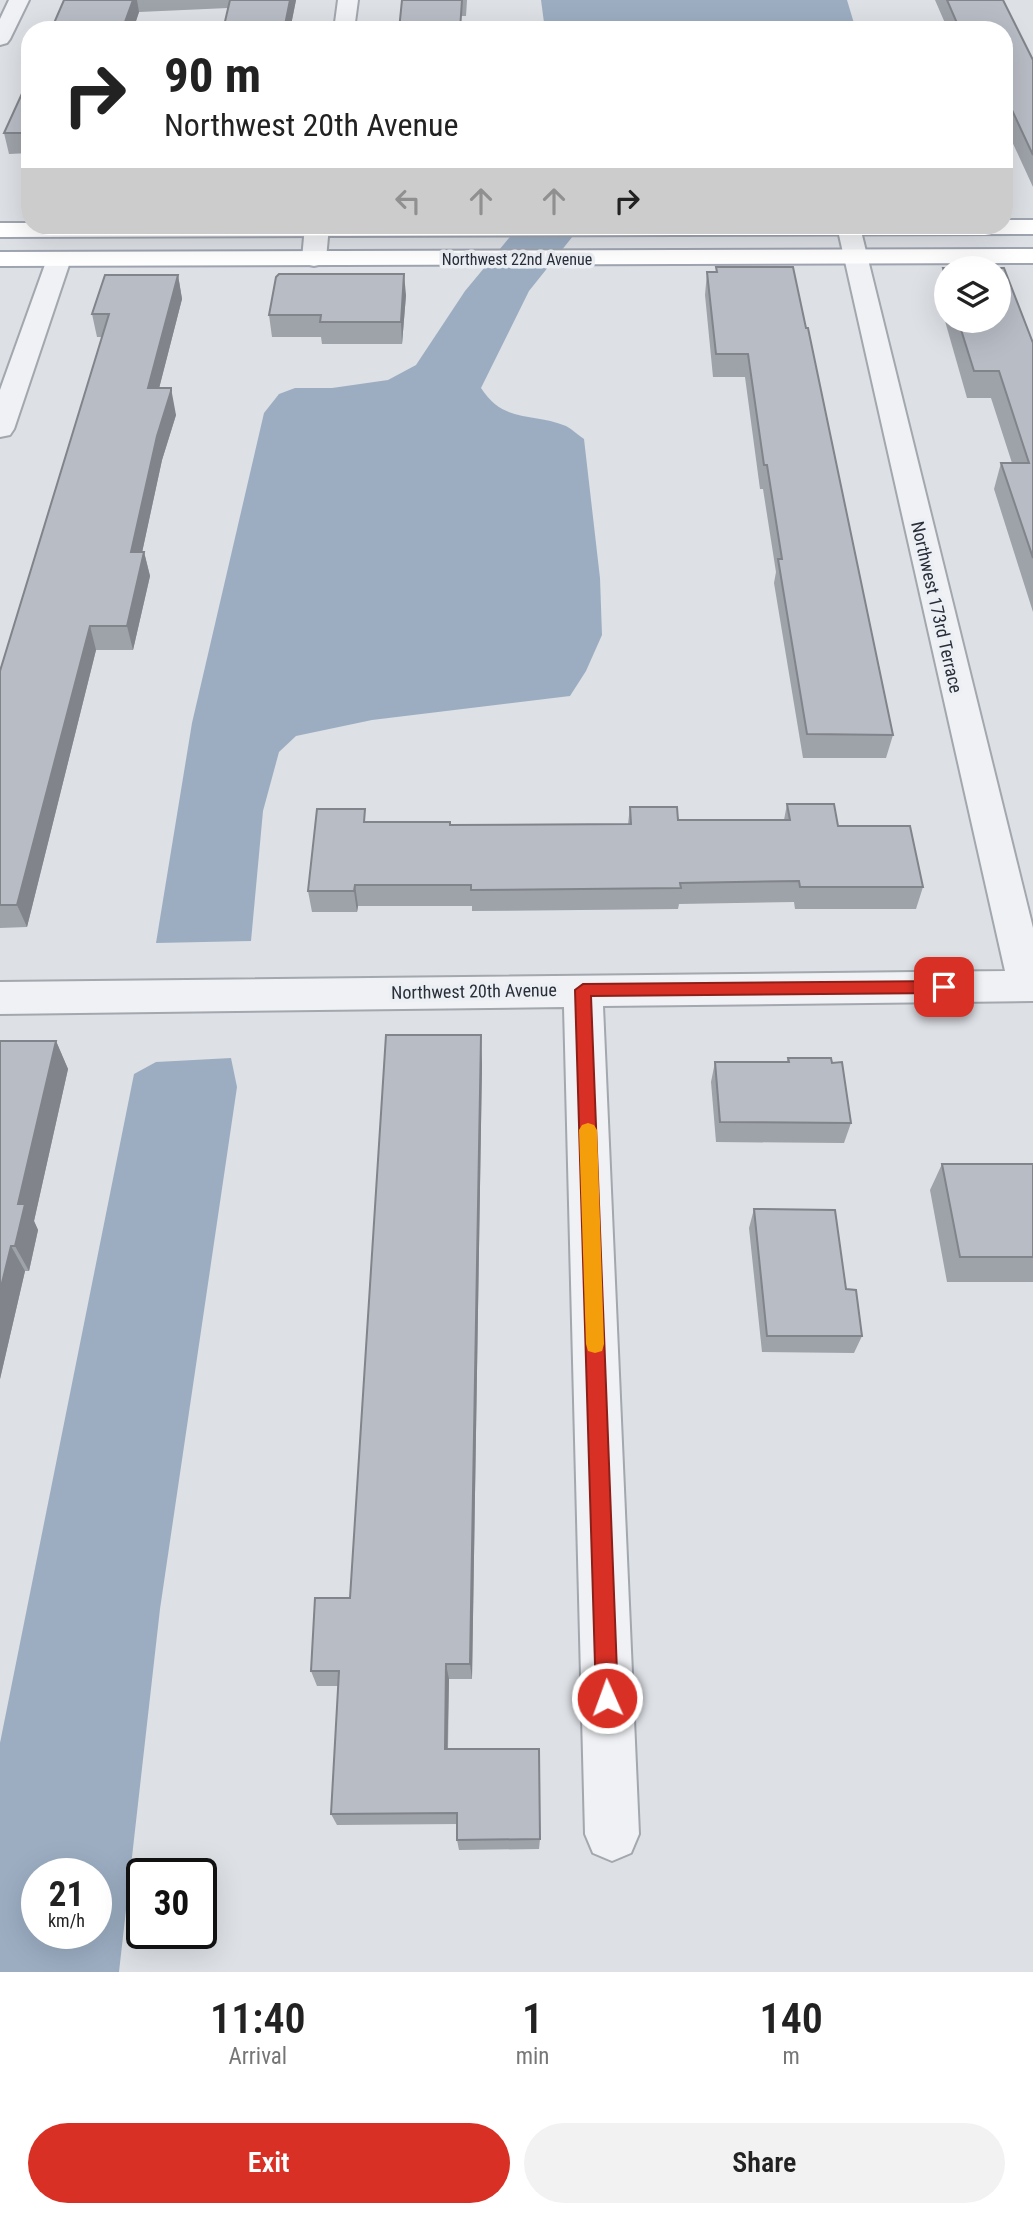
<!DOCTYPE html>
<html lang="en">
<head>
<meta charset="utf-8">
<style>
	:root { --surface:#fff; --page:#f2f2f2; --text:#222; --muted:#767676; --accent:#d93025 }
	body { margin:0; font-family:"Roboto Condensed",sans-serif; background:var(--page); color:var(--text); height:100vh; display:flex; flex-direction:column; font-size:26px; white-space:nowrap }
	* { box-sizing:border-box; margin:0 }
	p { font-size:23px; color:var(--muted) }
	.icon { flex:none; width:38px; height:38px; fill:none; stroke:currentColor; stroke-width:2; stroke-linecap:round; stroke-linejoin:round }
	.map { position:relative; height:1972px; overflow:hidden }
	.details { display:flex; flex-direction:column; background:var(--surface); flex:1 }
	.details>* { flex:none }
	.guide { position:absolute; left:21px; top:21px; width:992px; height:214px; border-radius:28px; box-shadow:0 7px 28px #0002; background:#fff; color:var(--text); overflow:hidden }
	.tools { position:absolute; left:934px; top:256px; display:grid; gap:14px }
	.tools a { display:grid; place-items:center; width:77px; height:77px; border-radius:50%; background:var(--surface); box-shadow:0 7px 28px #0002; font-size:35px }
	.speed { position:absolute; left:21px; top:1858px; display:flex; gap:14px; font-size:35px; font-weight:700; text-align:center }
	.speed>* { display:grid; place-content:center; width:91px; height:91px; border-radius:50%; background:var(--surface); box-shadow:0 7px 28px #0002; line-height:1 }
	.speed small { font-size:18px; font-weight:400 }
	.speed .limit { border:4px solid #111; border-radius:10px; background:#fff; color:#111 }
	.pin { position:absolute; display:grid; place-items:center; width:60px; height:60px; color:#fff; margin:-30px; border-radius:14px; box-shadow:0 4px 10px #0006 }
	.me { position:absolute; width:77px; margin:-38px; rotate:358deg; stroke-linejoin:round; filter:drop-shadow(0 0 5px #0008) }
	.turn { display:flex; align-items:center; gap:24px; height:147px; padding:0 28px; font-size:32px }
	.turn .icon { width:91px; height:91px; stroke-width:2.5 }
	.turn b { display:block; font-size:49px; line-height:60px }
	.lanes { display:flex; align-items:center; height:66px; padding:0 28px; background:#0003; justify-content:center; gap:35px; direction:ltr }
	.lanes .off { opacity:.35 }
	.eta { display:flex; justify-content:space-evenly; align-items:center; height:119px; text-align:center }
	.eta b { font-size:42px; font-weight:600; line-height:49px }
	.cta { display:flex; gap:14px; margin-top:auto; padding:14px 28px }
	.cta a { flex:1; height:80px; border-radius:42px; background:var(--accent); color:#fff; font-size:28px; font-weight:600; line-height:80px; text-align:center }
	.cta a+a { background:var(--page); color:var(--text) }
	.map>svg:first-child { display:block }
	.water { fill:#9cadc2; fill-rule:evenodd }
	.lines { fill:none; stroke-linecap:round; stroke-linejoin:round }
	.minor-casing { stroke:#a3a7ae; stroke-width:4 }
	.major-casing { stroke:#9ea4b0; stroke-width:4 }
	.minor { fill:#eff1f4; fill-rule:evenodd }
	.major { fill:#fff; fill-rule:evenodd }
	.wall { fill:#9ea2a9 }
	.shaded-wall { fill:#81848a }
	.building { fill:#b8bcc5; stroke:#81848a; stroke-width:2 }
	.route { fill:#d93025; stroke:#8d1f18; stroke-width:2 }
	.slow { fill:#f59e0b }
	.labels { text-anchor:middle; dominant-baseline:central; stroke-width:7; stroke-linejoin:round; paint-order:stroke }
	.far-street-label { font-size:16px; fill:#282e3a; stroke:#eceff3 }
	.street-label { font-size:18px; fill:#282e3a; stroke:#eceff3 }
</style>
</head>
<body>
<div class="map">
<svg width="1033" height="1972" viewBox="0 0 1033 1972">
	<rect width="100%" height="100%" fill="#dde0e5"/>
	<path class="water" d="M 541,0 L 847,0 L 856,30 L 545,30 Z
		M 519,226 L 581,226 L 529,291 L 481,388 C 504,424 533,412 566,426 C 572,429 578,435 584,439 L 600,578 L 602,635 L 586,671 L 570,696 L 372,720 L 296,736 L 279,752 L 263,811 L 251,941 L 156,943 L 192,723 L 264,413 L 279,394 L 295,388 L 332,388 L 388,380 L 416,365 L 465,291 Z
		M 231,1058 L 237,1087 L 160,1609 L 119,1972 L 0,1972 L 0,1743 L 134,1074 L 156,1062 ZM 37,1874 L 96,1874 L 96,1934 L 37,1934 Z"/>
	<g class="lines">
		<defs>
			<path id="minor" d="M 9,0 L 29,0 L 10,39 L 7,43 L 0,45 L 0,19 Z
				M 338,0 L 358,0 L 354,30 L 334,30 Z
				M 305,226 L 329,226 L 326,259 L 323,264 L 314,266 L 305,264 L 302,259 Z
				M 837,226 L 860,227 L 1033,928 L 1033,1001 L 603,1006 L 639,1834 L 631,1853 L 612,1861 L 593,1853 L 585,1834 L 564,1007 L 0,1014 L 0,982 L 1005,971 Z
				M 59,252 L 68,254 L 71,259 L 14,429 L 10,435 L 0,437 L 0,390 L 47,259 L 50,254 Z"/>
			<path id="major" d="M 1004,220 L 1033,220 L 1033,234 L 0,237 L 0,223 L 30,223 L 30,226 L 1004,226 Z
				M 1033,249 L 1033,263 L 0,266 L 0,252 Z"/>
		</defs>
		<use href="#minor" class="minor-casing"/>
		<use href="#major" class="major-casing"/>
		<use href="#minor" class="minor"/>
		<use href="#major" class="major"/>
	</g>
	<path class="wall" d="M 64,0 L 296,0 L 290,30 L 228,8 L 139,12 L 133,30 L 51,30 Z
		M 402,0 L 467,0 L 466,16 L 462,16 Z
		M 935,0 L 1003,0 L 1033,60 L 1033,187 L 1004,124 L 1004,30 L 948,30 Z
		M 30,76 L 30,153 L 9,154 L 4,133 Z
		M 716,267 L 893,735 L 886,758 L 803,758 L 774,583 L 776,572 L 763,489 L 760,489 L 745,377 L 713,377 L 705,295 L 707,272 L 716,272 Z
		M 943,268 L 947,268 L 947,320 L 999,320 L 1033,343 L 1033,612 L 994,489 L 1001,463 L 1012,463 L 991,398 L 967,398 L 937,293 Z
		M 178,275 L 182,299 L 159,388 L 176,415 L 162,460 L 142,552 L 144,552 L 150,576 L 133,650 L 96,650 L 27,927 L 0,928 L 0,671 L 102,337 L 97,337 L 92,314 Z
		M 406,295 L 402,344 L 322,344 L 321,337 L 272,337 L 269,315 Z
		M 787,804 L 838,826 L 923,887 L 916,909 L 795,909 L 794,902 L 679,904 L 678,909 L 472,911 L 472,906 L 358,906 L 357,912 L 312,912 L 308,891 L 366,822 L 451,825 L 628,824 L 630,807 L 678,820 L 784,820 Z
		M 0,1041 L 56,1041 L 68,1069 L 34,1221 L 38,1230 L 29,1271 L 25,1271 L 0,1379 Z
		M 788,1058 L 832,1063 L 851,1123 L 844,1143 L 716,1142 L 711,1082 L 715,1062 L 787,1062 Z
		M 482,1064 L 472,1679 L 449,1679 L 448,1749 L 540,1839 L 539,1849 L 459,1850 L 457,1840 L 457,1824 L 337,1825 L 331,1814 L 338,1686 L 317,1686 L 311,1671 L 350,1598 Z
		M 942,1164 L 1033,1164 L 1033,1282 L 947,1282 L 930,1190 Z
		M 754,1209 L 846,1289 L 862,1336 L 854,1353 L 762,1352 L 749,1228 Z"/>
	<path class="shaded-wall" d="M 133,0 L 137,0 L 139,12 L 133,30 L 122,30 Z
		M 290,0 L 296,0 L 290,30 L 284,30 Z
		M 404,274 L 406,295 L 402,344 L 401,322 Z
		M 178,275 L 182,299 L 153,412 L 148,388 Z
		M 171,388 L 176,415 L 162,460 L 137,576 L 131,552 L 157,436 Z
		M 144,552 L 150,576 L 133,650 L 127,626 Z
		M 90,626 L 96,650 L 27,927 L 17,905 Z
		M 355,885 L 358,906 L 357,912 L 354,891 Z
		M 481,1035 L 482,1064 L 472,1679 L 470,1664 Z
		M 56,1041 L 68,1069 L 34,1221 L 38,1230 L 29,1271 L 15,1246 L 18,1204 Z
		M 11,1246 L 25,1271 L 0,1379 L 0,1291 Z
		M 446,1664 L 449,1679 L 447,1762 L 445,1749 Z"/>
	<path class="building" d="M 64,0 L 133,0 L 122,30 L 51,30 Z
		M 230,0 L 290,0 L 284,30 L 223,30 Z
		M 402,0 L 462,0 L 460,30 L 399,30 Z
		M 947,0 L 1003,0 L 1033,60 L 1033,155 L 1004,93 L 1004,30 L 960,30 Z
		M 30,76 L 30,133 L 4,133 Z
		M 716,267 L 793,267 L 806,328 L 808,328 L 893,735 L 807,734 L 778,559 L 782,559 L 767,465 L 764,465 L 748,354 L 716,354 L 707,272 L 717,272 Z
		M 943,268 L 947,268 L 947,281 Z
		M 999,268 L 1004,268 L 1033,343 L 1033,558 L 1001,463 L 1029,463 L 999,371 L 974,371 L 958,320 L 999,320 Z
		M 279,274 L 404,274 L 401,322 L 320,322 L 321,315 L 269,315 L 276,277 Z
		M 105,275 L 178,275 L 148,388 L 171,388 L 171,391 L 157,436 L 131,552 L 144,552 L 127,626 L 90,626 L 17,905 L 0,905 L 0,671 L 109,314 L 92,314 Z
		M 787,804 L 834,804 L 838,826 L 910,826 L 923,887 L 800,887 L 799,881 L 680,883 L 681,888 L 471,890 L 471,885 L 355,885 L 354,891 L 308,891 L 317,809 L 365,809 L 364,822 L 450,822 L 450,825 L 631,824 L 630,807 L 677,807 L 678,820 L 790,820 Z
		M 386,1035 L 481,1035 L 470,1664 L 446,1664 L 445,1749 L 539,1749 L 540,1839 L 457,1840 L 457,1813 L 331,1814 L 339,1671 L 311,1671 L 315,1598 L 350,1598 Z
		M 0,1041 L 56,1041 L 18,1204 L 25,1204 L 15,1246 L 11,1246 L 0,1291 Z
		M 788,1058 L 831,1058 L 832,1063 L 842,1062 L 851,1123 L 720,1122 L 715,1062 L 789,1062 Z
		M 942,1164 L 1033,1164 L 1033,1257 L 960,1257 Z
		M 754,1209 L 835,1210 L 846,1289 L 856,1290 L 862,1336 L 767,1336 Z"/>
	<path class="route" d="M 944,981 L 952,987 L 944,993 L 591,996 L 618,1698 L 615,1706 L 607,1709 L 599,1706 L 596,1698 L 575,990 L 583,984 Z"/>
	<path class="slow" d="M 588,1123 L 594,1125 L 597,1130 L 604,1344 L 602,1351 L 595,1353 L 588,1351 L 586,1344 L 579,1130 L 582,1125 Z"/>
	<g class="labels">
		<g class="far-street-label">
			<text x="517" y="259">Northwest 22nd Avenue</text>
		</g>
		<g class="street-label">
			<text transform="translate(937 607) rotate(77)">Northwest 173rd Terrace</text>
			<text transform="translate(474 991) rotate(-1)">Northwest 20th Avenue</text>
		</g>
	</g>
</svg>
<div class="tools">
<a><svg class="icon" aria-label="layers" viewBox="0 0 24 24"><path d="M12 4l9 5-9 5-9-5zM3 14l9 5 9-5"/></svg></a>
</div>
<div class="speed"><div>21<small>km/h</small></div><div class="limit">30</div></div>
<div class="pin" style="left:944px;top:987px;background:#d93025"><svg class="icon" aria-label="arrive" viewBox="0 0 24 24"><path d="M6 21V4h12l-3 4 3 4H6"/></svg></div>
<svg class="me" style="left:607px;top:1698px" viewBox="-20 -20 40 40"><circle r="17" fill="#d93025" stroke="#fff" stroke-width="3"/><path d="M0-11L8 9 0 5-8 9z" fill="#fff"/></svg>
<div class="guide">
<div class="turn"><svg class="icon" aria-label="right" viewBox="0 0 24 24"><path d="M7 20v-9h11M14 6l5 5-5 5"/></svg><div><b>90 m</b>Northwest 20th Avenue</div></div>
<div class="lanes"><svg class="icon off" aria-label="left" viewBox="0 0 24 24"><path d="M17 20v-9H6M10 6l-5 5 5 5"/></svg><svg class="icon off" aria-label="ahead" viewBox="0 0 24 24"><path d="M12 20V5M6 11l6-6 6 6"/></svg><svg class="icon off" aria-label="ahead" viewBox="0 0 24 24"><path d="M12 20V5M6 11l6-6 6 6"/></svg><svg class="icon" aria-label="right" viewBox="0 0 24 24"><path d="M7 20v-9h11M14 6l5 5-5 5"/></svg></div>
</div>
</div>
<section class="details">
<div class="eta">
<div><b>11:40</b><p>Arrival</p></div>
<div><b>1</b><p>min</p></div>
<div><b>140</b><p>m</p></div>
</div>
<div class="cta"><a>Exit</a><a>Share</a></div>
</section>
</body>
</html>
